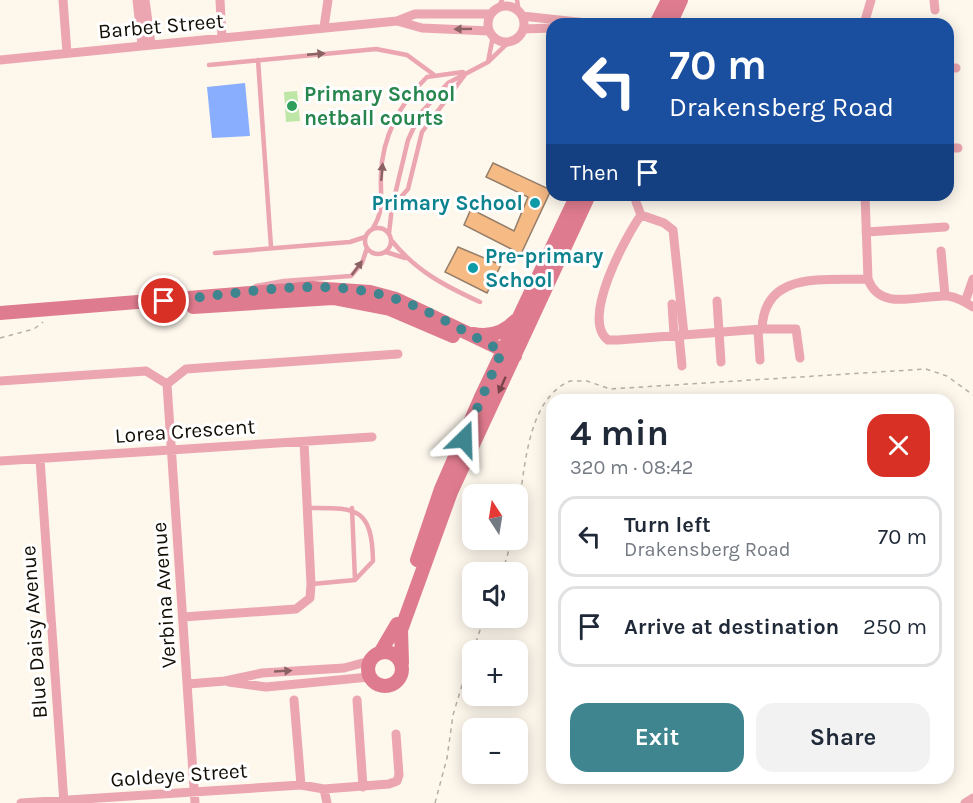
<!DOCTYPE html>
<html lang="en">
<head>
<meta charset="utf-8">
<style>
	:root { --surface:#fff; --page:#f2f2f3; --text:#1f2937; --muted:#747a83; --line:#e0e1e3; --accent:#3e858f }
	body { margin:0; font-family:Karla,sans-serif; background:var(--page); color:var(--text); height:100vh; display:flex; flex-direction:column; font-size:22px; white-space:nowrap }
	* { box-sizing:border-box; margin:0 }
	p { font-size:20px; color:var(--muted) }
	.icon { flex:none; width:33px; height:33px; fill:none; stroke:currentColor; stroke-width:2; stroke-linecap:round; stroke-linejoin:round }
	.map { position:relative; flex:1; overflow:hidden }
	.panel { position:absolute; left:546px; top:394px; width:408px; height:390px; display:flex; flex-direction:column; background:var(--surface); border-radius:18px; box-shadow:0 3px 15px #0003 }
	.panel>* { flex:none }
	.hud { position:absolute; left:546px; top:18px; width:408px; height:183px; border-radius:18px; box-shadow:0 3px 15px #0003; background:#1a4fa0; color:#fff; overflow:hidden }
	.needle { width:39px; rotate:348deg }
	.controls { position:absolute; left:462px; top:484px; display:grid; gap:12px }
	.controls a { display:grid; place-items:center; width:66px; height:66px; border-radius:12px; background:var(--surface); box-shadow:0 3px 15px #0003; font-size:30px }
	.pin { position:absolute; display:grid; place-items:center; width:51px; height:51px; color:#fff; margin:-26px; border:3px solid #fff; border-radius:50%; box-shadow:0 2px 6px #0007 }
	.me { position:absolute; width:66px; margin:-33px; rotate:22deg; stroke-linejoin:round; filter:drop-shadow(0 0 4px #0008) }
	.turn { display:flex; align-items:center; gap:21px; height:126px; padding:0 24px; font-size:27px }
	.turn .icon { width:78px; height:78px; stroke-width:2.5 }
	.turn b { display:block; font-size:42px; line-height:51px }
	.then { display:flex; align-items:center; height:57px; padding:0 24px; background:#0003; gap:12px; font-size:22px }
	.round { display:grid; place-items:center; flex:none; width:63px; height:63px; border-radius:18px; background:var(--page) }
	.overview { display:flex; align-items:center; justify-content:space-between; height:102px; padding:0 24px }
	h1 { font-size:36px; font-weight:700; line-height:45px }
	.primary-button { display:flex; gap:12px; margin-top:auto; padding:12px 24px }
	.primary-button a { flex:1; height:69px; border-radius:18px; background:var(--accent); color:#fff; font-size:24px; font-weight:700; line-height:69px; text-align:center }
	.primary-button a+a { background:var(--page); color:var(--text) }
	ul { padding:0; list-style:none }
	li { display:flex; align-items:center; gap:18px; height:81px; margin:0 12px 9px; padding:0 12px; border:3px solid var(--line); border-radius:18px }
	li div { flex:1 }
	li b { display:block; font-size:22px }
	li em { font-style:normal }
	.map>svg:first-child { display:block }
	.green { fill:#bee6a7 }
	.water { fill:#89aefd }
	.building { fill:#f6ba84; stroke:#947d69; stroke-width:1.5 }
	.lines { fill:none; stroke-linecap:round; stroke-linejoin:round }
	.path { stroke:#b5afa5; stroke-width:1.5; stroke-dasharray:4.5 4.5; stroke-linecap:butt }
	.lane { stroke:#eba6b1; stroke-width:4.5 }
	.street { stroke:#eba6b1; stroke-width:9 }
	.secondary { stroke:#df7b8e; stroke-width:14 }
	.oneway { fill:#8a6264 }
	.oneway2 { fill:#79444a }
	.route { stroke:#3e858f; stroke-width:10; stroke-dasharray:0 18 }
	.leisure-dot { fill:#2e9e5b; stroke:#fff; stroke-width:2 }
	.culture-dot { fill:#0f9aa8; stroke:#fff; stroke-width:2 }
	.labels { text-anchor:middle; dominant-baseline:central; stroke-width:6; stroke-linejoin:round; paint-order:stroke }
	.street-label { font-size:21px; fill:#130e05; stroke:#fff }
	.leisure-label { font-size:21px; font-weight:bold; fill:#27864d; stroke:#fff; text-anchor:start }
	.culture-label { font-size:21px; font-weight:bold; fill:#0d838f; stroke:#fff; text-anchor:end }
</style>
</head>
<body>
<div class="map">
<svg width="973" height="803" viewBox="0 0 973 803">
	<rect width="100%" height="100%" fill="#fdf7ec"/>
	<path class="green" d="M 297,91 L 300,121 L 286,122 L 284,92 Z"/>
	<path class="water" d="M 245,83 L 250,136 L 212,138 L 207,87 Z"/>
	<path class="building" d="M 493,163 L 551,190 L 521,254 L 464,225 L 471,209 L 514,231 L 528,197 L 486,177 Z
		M 458,247 L 501,265 L 487,293 L 445,272 Z"/>
	<g class="lines">
		<path class="path" d="M 0,338 L 34,329 L 43,322
			M 518,511 C 525,471 526,400 570,381 L 587,381 L 610,389 L 926,369 L 947,376 L 973,395
			M 502,573 L 512,540
			M 473,651 L 484,618
			M 435,803 L 447,758 L 453,715 L 472,652"/>
		<path class="lane" d="M 517,0 L 519,12
			M 498,8 L 502,0
			M 258,60 L 271,247
			M 488,62 L 493,36
			M 209,65 L 376,49 L 407,55 L 433,74
			M 392,207 L 408,140 L 420,114 L 448,83 L 488,62 L 511,40
			M365 241a13 13 0 1 1 26 0a13 13 0 1 1-26 0Z
			M 373,228 C 385,209 380,196 381,175 C 382,137 400,103 427,77 L 463,72
			M 389,233 L 392,207 L 408,189 L 422,132 L 464,76
			M 392,241 C 416,271 445,286 480,302
			M 386,252 L 405,258
			M 215,253 L 350,242 L 365,237
			M 256,286 L 284,281 L 351,276 L 362,263 L 367,248
			M 307,508 C 354,508 372,505 373,561 L 355,580 L 312,584
			M 352,508 L 355,580"/>
		<path class="street" d="M 63,0 L 67,53
			M 137,0 L 142,45
			M 145,0 L 151,44
			M 220,0 L 222,38
			M 934,0 L 935,10
			M488 24a18 18 0 1 1 36 0a18 18 0 1 1-36 0Z
			M 522,16 L 596,24
			M 397,21 L 422,28 L 489,31
			M 864,24 L 871,0
			M 324,27 L 328,0
			M 523,29 L 552,28
			M 0,60 L 397,21 L 415,14 L 491,14
			M 948,68 L 956,68
			M 948,148 L 958,148
			M 637,195 L 636,202 L 641,215
			M 865,195 L 868,279 C 880,313 921,294 948,296 C 957,297 965,302 973,307
			M 866,232 L 945,227
			M 941,251 L 945,296
			M 717,301 L 721,362
			M 965,302 L 973,279
			M 672,304 L 674,335
			M 762,329 L 796,329 L 800,358
			M 758,330 L 760,360
			M 679,335 L 682,366
			M 684,335 L 673,230 L 664,223 L 641,215 C 626,236 580,320 608,340 L 618,340 L 762,329 C 764,270 824,281 868,279
			M 0,381 L 146,371 L 167,384
			M 167,384 L 195,803
			M 167,384 L 186,369 L 398,354
			M 40,459 L 64,803
			M 0,461 L 372,437
			M 183,617 L 296,609 L 310,598 L 311,584 L 304,442
			M 229,682 L 266,687 L 369,677
			M 188,684 L 225,681 L 262,673 L 344,668 L 370,661
			M 294,700 L 301,785
			M 357,700 L 363,787
			M 324,789 L 327,803
			M 21,803 L 301,785 L 324,789 L 389,784 L 397,781 L 399,775 L 396,734
			M 965,803 L 973,798"/>
		<path class="secondary" d="M 656,24 L 668,0
			M 670,24 L 681,0
			M 193,307 L 333,298 L 390,309 L 453,336
			M 0,313 L 312,288 L 370,292 L 396,299 L 515,356
			M 473,334 C 489,337 503,334 515,321
			M 417,560 L 441,489 L 481,397 L 577,195
			M368 669a17 17 0 1 1 34 0a17 17 0 1 1-34 0Z
			M 380,653 L 397,624
			M 402,663 L 401,630 L 451,492 L 589,195"/>
	</g>
	<defs><path id="oneway-solid" d="M-6-.8H1V-3.2L6.5 0L1 3.2V.8H-6Z" transform="scale(1.5)"/></defs>
	<g class="oneway">
		<use href="#oneway-solid" transform="translate(463 29) rotate(179)"/>
		<use href="#oneway-solid" transform="translate(316 54) rotate(-5)"/>
		<use href="#oneway-solid" transform="translate(382 172) rotate(-85)"/>
		<use href="#oneway-solid" transform="translate(357 268) rotate(-54)"/>
		<use href="#oneway-solid" transform="translate(283 671) rotate(-3)"/>
	</g>
	<use class="oneway2" href="#oneway-solid" transform="translate(502 385) rotate(114)"/>
	<g class="lines">
		<path class="route" d="M 164,301 C 238,295 323,274 396,299 C 433,311 467,334 502,351 L 464,439"/>
	</g>
	<circle class="leisure-dot" cx="292" cy="106" r="6"/>
	<g class="culture-dot">
		<circle cx="535" cy="203" r="6"/>
		<circle cx="473" cy="268" r="6"/>
	</g>
	<g class="labels">
		<g class="street-label">
			<text transform="translate(161 26) rotate(-5)">Barbet Street</text>
			<text transform="translate(185 431) rotate(-4)">Lorea Crescent</text>
			<text transform="translate(164 595) rotate(-94)">Verbina Avenue</text>
			<text transform="translate(34 632) rotate(-94)">Blue Daisy Avenue</text>
			<text transform="translate(179 775) rotate(-4)">Goldeye Street</text>
		</g>
		<g class="leisure-label">
			<text x="304" y="94">Primary School<tspan x="304" dy="24">netball courts</tspan></text>
		</g>
		<g class="culture-label">
			<text x="523" y="203">Primary School</text>
			<text x="485" y="256" text-anchor="start">Pre-primary<tspan x="485" dy="24">School</tspan></text>
		</g>
	</g>
</svg>
<div class="controls">
<a><svg class="needle" viewBox="-14 -14 28 28"><path d="M0-13l5 13h-10z" fill="#e53935"/><path d="M0 13l5-13h-10z" fill="#747a83"/></svg></a>
<a><svg class="icon" aria-label="sound" viewBox="0 0 24 24"><path d="M4 9h4l5-4v14l-5-4H4zM17 9q2 3 0 6"/></svg></a>
<a>+</a>
<a>−</a>
</div>
<div class="pin" style="left:164px;top:301px;background:#d93025"><svg class="icon" aria-label="arrive" viewBox="0 0 24 24"><path d="M6 21V4h12l-3 4 3 4H6"/></svg></div>
<svg class="me" style="left:464px;top:439px" viewBox="-20 -20 40 40"><path d="M0-17L14 15 0 8-14 15z" fill="#3e858f" stroke="#fff" stroke-width="4"/></svg>
<div class="hud">
<div class="turn"><svg class="icon" aria-label="left" viewBox="0 0 24 24"><path d="M17 20v-9H6M10 6l-5 5 5 5"/></svg><div><b>70 m</b>Drakensberg Road</div></div>
<div class="then">Then<svg class="icon" aria-label="arrive" viewBox="0 0 24 24"><path d="M6 21V4h12l-3 4 3 4H6"/></svg></div>
</div>
<section class="panel">
<div class="overview"><div><h1>4 min</h1><p>320 m · 08:42</p></div><a class="round" style="background:#d93025;color:#fff"><svg class="icon" aria-label="close" viewBox="0 0 24 24"><path d="M6 6l12 12M18 6L6 18"/></svg></a></div>
<ul>
<li><svg class="icon" aria-label="left" viewBox="0 0 24 24"><path d="M17 20v-9H6M10 6l-5 5 5 5"/></svg><div><b>Turn left</b><p>Drakensberg Road</p></div><em>70 m</em></li>
<li><svg class="icon" aria-label="arrive" viewBox="0 0 24 24"><path d="M6 21V4h12l-3 4 3 4H6"/></svg><div><b>Arrive at destination</b></div><em>250 m</em></li>
</ul>
<div class="primary-button"><a>Exit</a><a>Share</a></div>
</section>
</div>
</body>
</html>
